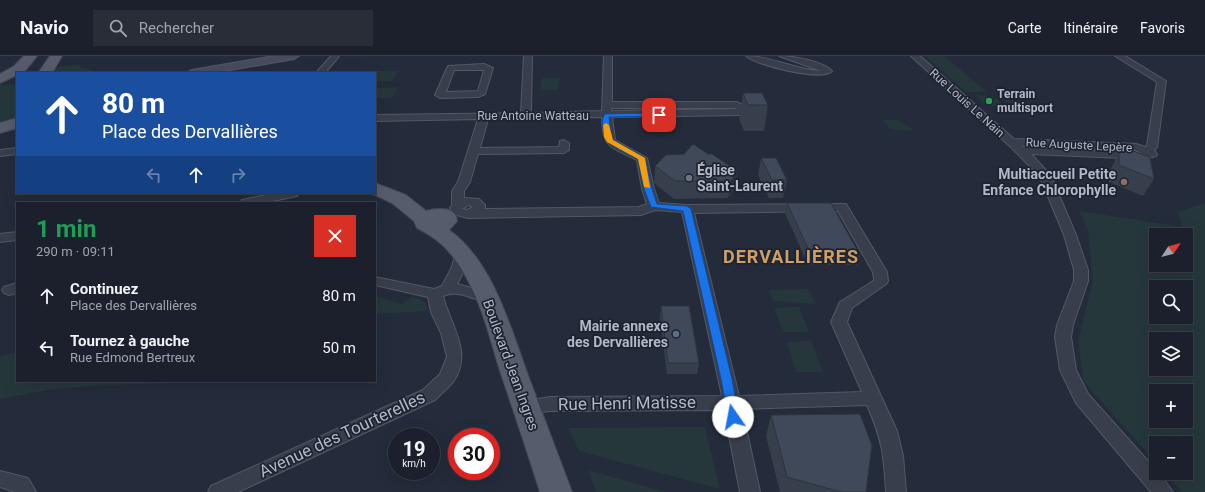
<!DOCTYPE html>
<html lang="fr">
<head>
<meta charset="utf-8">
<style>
	:root { --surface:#1b202c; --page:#282d38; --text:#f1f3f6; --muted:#a0a3a9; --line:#393e48 }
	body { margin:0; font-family:Roboto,sans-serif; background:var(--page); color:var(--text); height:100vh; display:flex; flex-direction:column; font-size:15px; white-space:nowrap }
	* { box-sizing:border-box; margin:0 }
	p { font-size:13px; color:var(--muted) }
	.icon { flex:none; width:22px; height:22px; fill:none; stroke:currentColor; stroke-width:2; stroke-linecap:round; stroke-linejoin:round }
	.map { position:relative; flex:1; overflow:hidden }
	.panel { position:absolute; left:16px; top:146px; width:360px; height:180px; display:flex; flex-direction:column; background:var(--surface); border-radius:0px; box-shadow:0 4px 16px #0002,0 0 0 1px var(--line) }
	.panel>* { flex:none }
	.hud { position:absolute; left:16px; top:16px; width:360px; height:122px; border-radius:0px; box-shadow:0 4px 16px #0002,0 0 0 1px var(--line); background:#1a4fa0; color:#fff; overflow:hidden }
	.needle { width:26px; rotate:54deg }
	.controls { position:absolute; left:1149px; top:172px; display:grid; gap:8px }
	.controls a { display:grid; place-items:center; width:44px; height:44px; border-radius:0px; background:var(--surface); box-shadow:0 4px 16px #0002,0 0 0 1px var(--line); font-size:20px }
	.speed { position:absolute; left:388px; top:372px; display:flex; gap:8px; font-size:20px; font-weight:700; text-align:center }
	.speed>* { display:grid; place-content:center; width:52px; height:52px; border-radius:50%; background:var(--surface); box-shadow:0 4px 16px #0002,0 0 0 1px var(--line); line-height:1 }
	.speed small { font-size:10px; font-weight:400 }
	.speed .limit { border:6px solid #d22; background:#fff; color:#111 }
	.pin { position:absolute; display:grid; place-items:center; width:34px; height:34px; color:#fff; margin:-17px; border-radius:8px; box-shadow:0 2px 6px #0006 }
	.me { position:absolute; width:44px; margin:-22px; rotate:348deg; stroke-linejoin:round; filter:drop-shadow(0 0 3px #0008) }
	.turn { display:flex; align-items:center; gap:14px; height:84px; padding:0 20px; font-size:18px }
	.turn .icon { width:52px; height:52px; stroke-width:2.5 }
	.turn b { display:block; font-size:28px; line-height:34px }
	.lanes { display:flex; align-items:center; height:38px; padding:0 20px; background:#0003; justify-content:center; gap:20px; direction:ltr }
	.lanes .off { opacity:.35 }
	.round { display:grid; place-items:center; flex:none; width:42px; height:42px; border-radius:0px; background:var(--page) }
	.summary { display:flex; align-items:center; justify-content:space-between; height:68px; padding:0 20px }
	h1 { font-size:24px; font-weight:700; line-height:30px; color:#1e9e55 }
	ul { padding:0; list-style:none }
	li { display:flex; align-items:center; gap:12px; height:52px; padding:0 20px }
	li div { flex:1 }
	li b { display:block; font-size:15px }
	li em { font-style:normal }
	header { display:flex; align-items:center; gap:24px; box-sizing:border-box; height:56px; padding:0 20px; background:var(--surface); border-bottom:1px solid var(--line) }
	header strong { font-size:19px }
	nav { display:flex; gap:22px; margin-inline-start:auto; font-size:14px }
	.search { width:280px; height:36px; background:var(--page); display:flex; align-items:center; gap:10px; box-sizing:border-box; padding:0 14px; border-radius:0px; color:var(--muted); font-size:15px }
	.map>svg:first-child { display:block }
	.green { fill:#26373b; fill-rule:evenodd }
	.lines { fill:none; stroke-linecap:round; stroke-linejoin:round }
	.minor-casing { stroke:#535866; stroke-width:2 }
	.secondary-casing { stroke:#535866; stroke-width:2 }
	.primary-casing { stroke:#414754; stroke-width:2 }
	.minor { fill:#383e4b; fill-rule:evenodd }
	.secondary { fill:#464c5d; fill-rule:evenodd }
	.primary { fill:#565c6b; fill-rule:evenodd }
	.wall { fill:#373f4d }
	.shaded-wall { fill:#2d333e }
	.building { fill:#404959; stroke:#2d333e }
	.route { fill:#1a73e8; stroke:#114b97 }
	.slow { fill:#f59e0b }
	.leisure-dot { fill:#2e9e5b; stroke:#1d2330; stroke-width:1.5 }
	.worship-dot { fill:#6b7280; stroke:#1d2330; stroke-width:1.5 }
	.education-dot { fill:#8d6e63; stroke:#1d2330; stroke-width:1.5 }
	.service-dot { fill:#5c6f8a; stroke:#1d2330; stroke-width:1.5 }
	.labels { text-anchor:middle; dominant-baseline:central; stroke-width:3.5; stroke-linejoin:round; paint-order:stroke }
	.far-poi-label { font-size:12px; font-weight:bold; fill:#b3b8c6; stroke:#1d2330; text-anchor:start }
	.far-street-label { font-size:12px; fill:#b3b8c6; stroke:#1d2330 }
	.poi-label { font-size:14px; font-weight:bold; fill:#b3b8c6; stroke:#1d2330; text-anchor:end }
	.street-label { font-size:14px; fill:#b3b8c6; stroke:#1d2330 }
	.near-street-label { font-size:17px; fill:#b3b8c6; stroke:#1d2330 }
	.district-label { font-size:18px; font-weight:bold; letter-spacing:1px; fill:#ce9f67; stroke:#1d2330 }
</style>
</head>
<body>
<header>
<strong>Navio</strong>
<div class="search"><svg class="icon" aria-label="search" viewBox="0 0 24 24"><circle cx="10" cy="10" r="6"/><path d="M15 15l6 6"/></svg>Rechercher</div>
<nav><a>Carte</a><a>Itinéraire</a><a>Favoris</a></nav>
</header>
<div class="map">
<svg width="1205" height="436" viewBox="0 0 1205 436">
	<rect width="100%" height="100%" fill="#242b3a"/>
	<path class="green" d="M 925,0 L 944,0 L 987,36 L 966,36 Z
		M 76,9 L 99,17 L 52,17 L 54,11 Z
		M 375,15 L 399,15 L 392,25 L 375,25 L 375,17 L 373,17 Z
		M 542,22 L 560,22 L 558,34 L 540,34 Z
		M 17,28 L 17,63 L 0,68 L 0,29 Z
		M 398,31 L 392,42 L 375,42 L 375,32 Z
		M 975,39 L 992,40 L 1005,50 L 987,50 Z
		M 1004,44 L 1019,44 L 1035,56 L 1019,56 Z
		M 883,64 L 897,64 L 913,73 L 910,75 L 890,73 Z
		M 1205,147 L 1205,436 L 1182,436 L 1165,417 L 1186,417 L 1186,387 L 1156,387 L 1156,407 L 1084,326 L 1078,286 L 1093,224 L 1088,175 L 1079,155 L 1183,171 L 1177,156 ZM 1156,179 L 1186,179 L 1186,209 L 1156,209 ZM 1156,231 L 1186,231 L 1186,261 L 1156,261 ZM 1156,283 L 1186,283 L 1186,313 L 1156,313 ZM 1156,335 L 1186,335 L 1186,365 L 1156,365 Z
		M 808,233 L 816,248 L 773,245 L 769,234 Z
		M 375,240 L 402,248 L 412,241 C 420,243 429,245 426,255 L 375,258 Z
		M 799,251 L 809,276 L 783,276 L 774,252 Z
		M 811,284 L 823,316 L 796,316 L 787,287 Z
		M 17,296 L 17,325 L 253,325 L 102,329 L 54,333 L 0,343 L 0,300 Z
		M 705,371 L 720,433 L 579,395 L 568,372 Z
		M 588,414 L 665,436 L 596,436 Z"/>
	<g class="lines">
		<defs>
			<path id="minor" d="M 331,0 L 339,0 L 325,17 L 316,17 Z
				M 524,0 L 532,0 L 531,57 L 602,55 L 604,0 L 612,0 L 612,46 L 736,46 L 744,49 L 748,56 L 743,59 L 612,61 L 615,84 L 647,102 L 654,133 L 659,147 L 687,149 L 846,148 L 887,216 L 888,225 L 886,228 L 852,252 L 847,266 L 897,375 L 903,400 L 906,436 L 886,436 C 884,399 882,383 867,349 L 742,353 L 760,436 L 740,436 L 724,354 L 550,355 L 527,358 L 521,356 L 518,351 L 521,346 L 550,341 L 722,340 L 682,156 L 655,154 L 641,159 L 468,162 L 453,158 L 450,152 L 452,149 L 452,135 L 458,126 L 478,63 L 375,65 L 375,59 L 521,57 ZM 611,52 L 735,52 L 737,53 L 611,55 ZM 602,61 C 602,93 612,91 637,104 L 642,133 L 647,148 L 639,151 L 485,153 L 485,149 L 479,143 L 464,142 L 464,135 L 470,126 L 478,98 L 564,97 L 569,94 L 569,87 L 564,84 L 560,85 L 559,91 L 480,92 L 488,63 ZM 469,149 L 473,151 L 467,154 L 462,153 ZM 838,155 L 873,216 L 874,224 L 872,226 L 840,246 L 831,266 L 862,336 L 739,340 L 694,157 Z
				M 746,0 C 772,0 795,14 821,15 L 779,0 C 793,0 822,5 832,15 C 822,26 756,9 746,0 Z
				M 911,0 L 920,0 L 1014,83 L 1136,88 L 1145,91 L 1147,90 L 1157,26 L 1115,0 L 1125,0 L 1166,25 L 1157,91 L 1154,94 L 1157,98 L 1156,100 L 1145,103 L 1031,98 L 1051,120 L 1076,179 L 1088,214 L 1088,225 L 1073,269 L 1071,281 L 1076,314 L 1088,338 L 1156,414 L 1156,417 L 1159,417 L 1173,436 L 1151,436 L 1076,347 L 1060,314 L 1055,281 L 1057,269 L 1074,225 L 1074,214 L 1064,179 L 1040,121 L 1013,93 ZM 1022,90 L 1135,94 L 1142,97 L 1023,91 Z
				M 484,8 L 493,12 L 485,38 L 478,41 L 440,42 L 435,39 L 448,10 ZM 454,14 L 484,14 L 478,35 L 446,36 Z
				M 17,92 L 17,98 L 0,100 L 0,94 Z
				M 276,137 L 299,137 L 297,140 L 263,147 L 240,147 L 242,144 Z
				M 17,176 L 17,184 L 0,186 L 0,178 Z
				M 461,194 L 466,195 L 468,198 L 466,211 L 457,228 L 493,238 L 495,241 L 493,244 C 476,249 463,232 443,240 C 450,269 474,297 453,326 C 448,332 441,338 435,344 L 238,436 L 208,436 L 211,430 L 423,334 L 440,318 L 447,301 L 441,277 L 431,256 L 428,241 L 375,229 L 375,221 L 434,233 L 442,230 L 452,211 L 456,195 Z
				M 17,227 L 17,237 L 9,239 L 4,237 L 2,234 L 4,231 Z
				M 0,415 L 28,422 L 36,436 L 15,436 L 0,431 Z"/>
			<path id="secondary" d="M 274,0 L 299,0 L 294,3 L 213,17 L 186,17 L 192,14 Z"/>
			<path id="primary" d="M 24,0 L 37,0 L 24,16 L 17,17 L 17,19 L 0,27 L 0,18 L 14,10 Z
				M 50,0 L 62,0 L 52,17 L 38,17 Z
				M 17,62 L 17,72 L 0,77 L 0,67 Z
				M 375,127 L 406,139 L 426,155 C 436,152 457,150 457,165 L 449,174 C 493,205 511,273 529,322 C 543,360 558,398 572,436 L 540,436 C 527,395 513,353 499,312 C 488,275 478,234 454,202 C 444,188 432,180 417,172 L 414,165 L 392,147 L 371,137 L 375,137 Z"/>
		</defs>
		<use href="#minor" class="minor-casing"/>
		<use href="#secondary" class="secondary-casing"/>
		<use href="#primary" class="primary-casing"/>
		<use href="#minor" class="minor"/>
		<use href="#secondary" class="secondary"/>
		<use href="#primary" class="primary"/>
	</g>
	<path class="wall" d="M 743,37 L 768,49 L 764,75 L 744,75 L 739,63 Z
		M 1121,95 L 1154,123 L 1143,140 L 1109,126 L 1110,114 L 1119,97 L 1120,97 Z
		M 708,98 L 737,115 L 735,133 L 728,142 L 674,143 L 654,127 L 655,110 Z
		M 761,102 L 787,124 L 783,142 L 769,142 L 758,119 Z
		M 787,147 L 860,199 L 857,209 L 808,209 L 785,157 Z
		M 661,250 L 699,307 L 697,318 L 667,318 L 660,261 Z
		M 771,359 L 866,436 L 780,436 L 766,380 Z"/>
	<path class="shaded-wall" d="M 737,115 L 735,133 L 728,142 L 731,125 Z"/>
	<path class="building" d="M 743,37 L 762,37 L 768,49 L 748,49 Z
		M 693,88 L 708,98 L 712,98 L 737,115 L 731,125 L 675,125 L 655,110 L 666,99 L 684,98 Z
		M 1121,95 L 1133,95 L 1150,101 L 1154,123 L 1119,109 L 1119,97 L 1121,97 Z
		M 761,102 L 776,102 L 787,124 L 772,124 Z
		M 787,147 L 831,147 L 860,199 L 811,199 Z
		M 661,250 L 689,250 L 699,307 L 668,307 Z
		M 860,358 L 872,389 L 866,436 L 841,436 L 787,421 L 771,359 Z"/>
	<path class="route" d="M 659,57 L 662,57 L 662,60 L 609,61 L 611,81 L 613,84 L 645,102 L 652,133 L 657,148 L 687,150 L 691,153 L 732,323 L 739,361 L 738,364 L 729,364 L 728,361 L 721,323 L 683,155 L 651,151 L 644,133 L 638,103 C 622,94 606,91 603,71 C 602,65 602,63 605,58 Z"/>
	<path class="slow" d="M 606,67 L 609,69 L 613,84 L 645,102 L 650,132 L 644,131 L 638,103 L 607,86 L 604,81 L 603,69 Z"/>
	<circle class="leisure-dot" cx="989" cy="45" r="4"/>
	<circle class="worship-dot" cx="689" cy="122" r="4"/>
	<circle class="education-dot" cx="1124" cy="126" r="4"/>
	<circle class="service-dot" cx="676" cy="278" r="4"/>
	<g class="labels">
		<g class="far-poi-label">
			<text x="997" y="38">Terrain<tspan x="997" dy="14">multisport</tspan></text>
		</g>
		<g class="far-street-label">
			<text transform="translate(967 47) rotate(42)">Rue Louis Le Nain</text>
			<text x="533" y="60">Rue Antoine Watteau</text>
			<text transform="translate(1079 89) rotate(3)">Rue Auguste Lepère</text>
		</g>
		<g class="poi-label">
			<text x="697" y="114" text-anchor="start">Église<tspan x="697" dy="16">Saint-Laurent</tspan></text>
			<text x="1116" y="118">Multiaccueil Petite<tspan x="1116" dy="16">Enfance Chlorophylle</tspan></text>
			<text x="668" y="270">Mairie annexe<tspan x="668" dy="16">des Dervallières</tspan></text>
		</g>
		<g class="street-label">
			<text transform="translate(511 309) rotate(70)">Boulevard Jean Ingres</text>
		</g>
		<g class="near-street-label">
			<text transform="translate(627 347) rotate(-1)">Rue Henri Matisse</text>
			<text transform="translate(342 378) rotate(-25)">Avenue des Tourterelles</text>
		</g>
		<g class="district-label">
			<text x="791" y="200">DERVALLIÈRES</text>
		</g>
	</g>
</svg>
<div class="controls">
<a><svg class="needle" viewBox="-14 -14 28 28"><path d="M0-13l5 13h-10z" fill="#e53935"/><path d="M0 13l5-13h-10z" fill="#a0a3a9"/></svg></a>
<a><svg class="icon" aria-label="search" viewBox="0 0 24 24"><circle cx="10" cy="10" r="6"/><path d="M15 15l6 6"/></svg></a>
<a><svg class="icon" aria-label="layers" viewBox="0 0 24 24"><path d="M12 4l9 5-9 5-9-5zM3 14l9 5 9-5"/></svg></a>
<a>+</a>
<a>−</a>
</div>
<div class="speed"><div>19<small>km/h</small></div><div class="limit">30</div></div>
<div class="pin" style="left:659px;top:59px;background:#d93025"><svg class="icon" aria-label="arrive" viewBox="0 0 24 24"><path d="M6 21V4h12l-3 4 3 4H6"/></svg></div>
<svg class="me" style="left:733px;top:361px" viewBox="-20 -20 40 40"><circle r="19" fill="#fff"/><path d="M0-13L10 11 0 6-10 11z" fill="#1a73e8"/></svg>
<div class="hud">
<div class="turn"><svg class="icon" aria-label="ahead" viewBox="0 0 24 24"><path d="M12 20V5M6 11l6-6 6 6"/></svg><div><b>80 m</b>Place des Dervallières</div></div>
<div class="lanes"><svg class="icon off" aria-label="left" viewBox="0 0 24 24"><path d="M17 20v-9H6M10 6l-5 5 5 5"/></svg><svg class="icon" aria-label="ahead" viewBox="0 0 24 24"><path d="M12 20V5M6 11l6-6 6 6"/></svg><svg class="icon off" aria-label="right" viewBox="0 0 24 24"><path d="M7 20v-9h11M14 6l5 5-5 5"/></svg></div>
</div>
<section class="panel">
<div class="summary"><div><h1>1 min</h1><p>290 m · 09:11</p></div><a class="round" style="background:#d93025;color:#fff"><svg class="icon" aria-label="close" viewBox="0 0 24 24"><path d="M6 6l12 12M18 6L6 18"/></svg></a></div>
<ul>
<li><svg class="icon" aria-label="ahead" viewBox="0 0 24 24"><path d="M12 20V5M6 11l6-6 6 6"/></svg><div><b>Continuez</b><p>Place des Dervallières</p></div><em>80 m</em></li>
<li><svg class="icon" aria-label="left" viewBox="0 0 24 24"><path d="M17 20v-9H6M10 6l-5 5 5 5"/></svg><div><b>Tournez à gauche</b><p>Rue Edmond Bertreux</p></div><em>50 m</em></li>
</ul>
</section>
</div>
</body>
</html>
